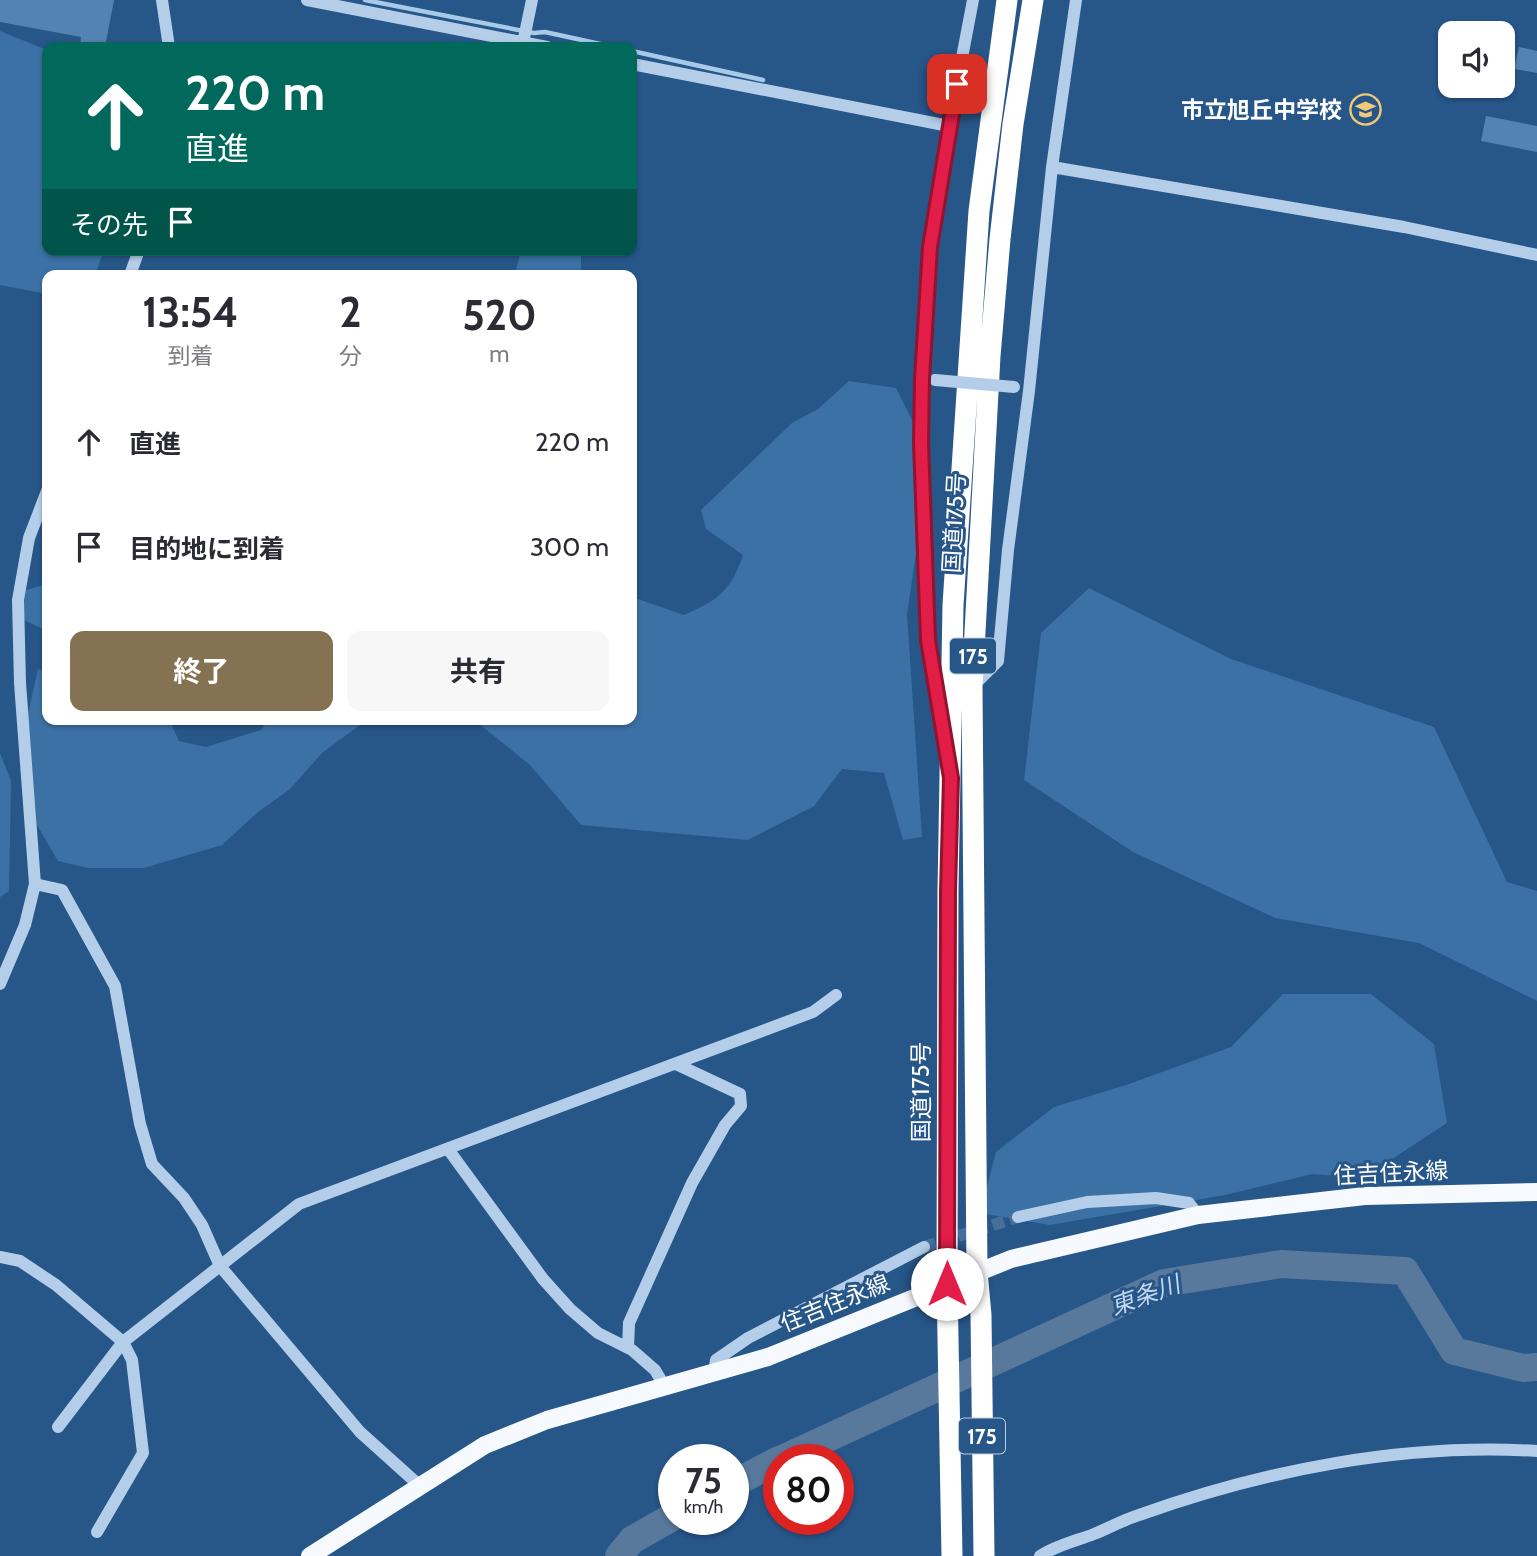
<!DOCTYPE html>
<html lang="ja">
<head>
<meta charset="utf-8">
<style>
	:root { --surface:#fff; --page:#f7f7f7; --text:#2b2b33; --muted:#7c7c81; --accent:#847252 }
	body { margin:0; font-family:Cabin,"Noto Sans JP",sans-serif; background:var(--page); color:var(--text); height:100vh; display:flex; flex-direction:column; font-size:26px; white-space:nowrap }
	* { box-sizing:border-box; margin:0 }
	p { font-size:23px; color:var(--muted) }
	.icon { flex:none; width:38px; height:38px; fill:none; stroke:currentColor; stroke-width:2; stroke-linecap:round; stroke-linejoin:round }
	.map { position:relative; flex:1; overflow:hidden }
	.side { position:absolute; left:42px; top:270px; width:595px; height:455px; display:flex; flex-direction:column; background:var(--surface); border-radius:14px; box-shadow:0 2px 5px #0004 }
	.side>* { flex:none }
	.guide { position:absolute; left:42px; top:42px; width:595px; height:214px; border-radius:14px; box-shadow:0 2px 5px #0004; background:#00695c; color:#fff; overflow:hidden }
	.buttons { position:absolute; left:1438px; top:21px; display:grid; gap:14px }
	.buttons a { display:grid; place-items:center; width:77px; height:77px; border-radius:14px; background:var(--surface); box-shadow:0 2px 5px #0004; font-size:35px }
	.speed { position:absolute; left:658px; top:1444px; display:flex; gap:14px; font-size:35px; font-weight:700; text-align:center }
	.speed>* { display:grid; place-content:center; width:91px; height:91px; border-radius:50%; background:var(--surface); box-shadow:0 2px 5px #0004; line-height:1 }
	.speed small { font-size:18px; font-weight:400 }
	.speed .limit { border:10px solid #d22; background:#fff; color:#111 }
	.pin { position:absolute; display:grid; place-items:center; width:60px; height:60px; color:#fff; margin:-30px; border-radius:14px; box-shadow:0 4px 10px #0006 }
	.me { position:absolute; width:77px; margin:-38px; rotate:0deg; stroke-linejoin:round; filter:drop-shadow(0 0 5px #0008) }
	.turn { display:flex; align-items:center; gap:24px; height:147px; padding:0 28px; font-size:32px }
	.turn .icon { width:91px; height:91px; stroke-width:2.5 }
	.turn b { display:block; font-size:49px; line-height:60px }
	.then { display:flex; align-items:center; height:66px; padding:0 28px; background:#0003; gap:14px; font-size:26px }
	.eta { display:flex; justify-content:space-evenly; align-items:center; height:119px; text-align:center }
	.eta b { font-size:42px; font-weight:700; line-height:49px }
	.button { display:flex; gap:14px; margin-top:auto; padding:14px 28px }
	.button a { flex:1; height:80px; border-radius:14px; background:var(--accent); color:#fff; font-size:28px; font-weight:700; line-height:80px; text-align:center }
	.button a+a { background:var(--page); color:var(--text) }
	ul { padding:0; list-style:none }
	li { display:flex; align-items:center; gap:21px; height:105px; padding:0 28px }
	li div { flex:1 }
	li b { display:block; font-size:26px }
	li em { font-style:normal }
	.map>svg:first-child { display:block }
	.green { fill:#3c71a5 }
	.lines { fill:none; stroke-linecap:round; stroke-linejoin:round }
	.stream { stroke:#a8cae9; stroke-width:4.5 }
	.river { stroke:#58799b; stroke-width:28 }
	.building { fill:#5482b2 }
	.minor-tunnel { stroke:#476f9b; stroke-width:12; stroke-dasharray:12 6; stroke-linecap:butt }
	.minor { stroke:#b4cee9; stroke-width:12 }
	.major { stroke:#f6fafe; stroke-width:18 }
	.highway { stroke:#fff; stroke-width:21 }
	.minor-bridge { stroke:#b4cee9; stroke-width:12 }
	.route-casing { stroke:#92132f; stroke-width:18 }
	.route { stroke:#e11d48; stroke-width:12 }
	.labels { text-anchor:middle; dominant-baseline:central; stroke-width:6; stroke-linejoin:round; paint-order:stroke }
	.shield { fill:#275689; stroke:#beccdc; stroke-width:2 }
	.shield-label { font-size:21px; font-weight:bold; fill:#fff }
	.poi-label { font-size:23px; font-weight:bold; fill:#fff; stroke:#275689; text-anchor:end }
	.street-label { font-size:23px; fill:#fff; stroke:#275689 }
	.water-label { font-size:24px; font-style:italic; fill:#c0d8f0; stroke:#275689 }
</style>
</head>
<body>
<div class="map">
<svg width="1537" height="1556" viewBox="0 0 1537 1556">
	<rect width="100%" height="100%" fill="#275689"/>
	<path class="green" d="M 0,31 L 47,50 L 47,250 L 104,250 L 95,275 L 47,275 L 47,294 L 0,285 Z
		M 521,250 L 581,250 L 581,275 L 515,275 Z
		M 849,381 L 896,388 L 914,424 L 920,527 L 907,614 L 922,837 L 903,840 L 884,773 L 842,769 L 814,806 L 748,840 L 581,825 L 530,765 L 473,719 L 632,719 L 632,597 L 684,615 C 718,600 731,591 743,555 L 706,529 L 701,510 L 792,423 L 818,409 Z
		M 47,584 L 47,631 L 22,619 L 26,590 Z
		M 1089,588 L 1231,659 L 1434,727 L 1507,882 L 1537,891 L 1537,1001 L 1419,943 L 1275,918 L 1133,852 L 1024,780 L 1041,633 Z
		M 38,669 L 47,672 L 47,719 L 169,719 L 179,741 L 206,747 L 261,730 L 268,719 L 368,719 L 322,753 L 290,789 L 258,812 L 222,845 L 144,868 L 88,868 L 58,861 L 37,825 L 28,714 Z
		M 0,753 L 11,781 L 9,891 L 0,897 Z
		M 1283,994 L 1371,994 L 1434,1044 L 1447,1123 L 1363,1178 L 1312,1174 L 1225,1195 L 1050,1225 L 980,1213 L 996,1152 L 1054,1107 L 1126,1085 L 1231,1047 Z"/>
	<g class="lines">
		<path class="stream" d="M 365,0 L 534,33 L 545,32 L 614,47
			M 632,51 L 763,80"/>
		<path class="river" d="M 780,1460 L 1164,1283 L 1281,1264 L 1405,1271 L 1454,1351 L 1523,1368 L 1537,1367
			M 733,1484 L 779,1460
			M 619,1556 L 632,1540 L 674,1516"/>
	</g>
	<path class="building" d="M 0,0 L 114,0 L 105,47 L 80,47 L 81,37 L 0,22 Z
		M 1519,47 L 1537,51 L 1537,73 L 1514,69 Z
		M 1486,116 L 1537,126 L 1537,152 L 1481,141 Z"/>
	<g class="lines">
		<path class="minor-tunnel" d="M 924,1247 L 1018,1217"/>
		<path class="minor" d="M 162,0 L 169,47
			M 307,0 L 547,47
			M 523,43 L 532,0
			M 632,64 L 949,126
			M 1052,167 L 1404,227 L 1537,255
			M 130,275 L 139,250
			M 972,687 L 998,661 L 1008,550 L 1029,391 L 1052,167 L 1076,0
			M 943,733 L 927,640 L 921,443 L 922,379 L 930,247 L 949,126 L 973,0
			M 35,884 L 62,890 L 115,986 L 140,1124 L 152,1164 L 184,1198 L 202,1225 L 220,1266 L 360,1432 L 420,1486
			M 0,984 L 25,925 L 35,884 L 20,683 L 18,600 L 29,538 L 47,491
			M 448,1149 L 543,1279 L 570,1309 L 598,1333 L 632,1350 L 655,1370 L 665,1387
			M 1018,1217 L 1087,1202 L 1156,1198 L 1189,1203 L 1198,1215
			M 0,1257 L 20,1261 L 56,1285 L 123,1342 L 132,1360 L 143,1453 L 97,1532
			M 628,1348 L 629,1323 L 692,1183 L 725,1125 L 741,1106 L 740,1094 L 676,1064
			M 714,1373 L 716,1360 L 748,1338 L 924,1247
			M 58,1427 L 123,1342 L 299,1204 L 813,1012 L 836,995
			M 1040,1556 C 1057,1545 1076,1541 1094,1534 C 1109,1528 1123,1520 1139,1515 C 1265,1470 1403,1443 1537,1451"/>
		<path class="major" d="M 310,1556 L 485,1445 L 547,1420 L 768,1357 L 1011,1259 L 1198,1215 L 1365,1196 L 1537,1192"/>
		<path class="highway" d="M 952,1556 L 947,1284 L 948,891 L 953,605 L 979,211 L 1007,0
			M 984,1556 L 981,1315 L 977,1272 L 972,687 L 990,356 L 1000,239 L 1013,124 L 1033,0"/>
		<path class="minor-bridge" d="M 935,380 L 1014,387"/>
	</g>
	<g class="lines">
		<defs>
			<path id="route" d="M 947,1284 L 948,891 L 951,778 L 928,640 L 921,443 L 922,379 L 930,247 L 957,84"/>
		</defs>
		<use href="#route" class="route-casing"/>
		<use href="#route" class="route"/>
	</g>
	<defs>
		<symbol id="school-ring" viewBox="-11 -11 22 22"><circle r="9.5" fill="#275689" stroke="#f1c979" stroke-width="1.5"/><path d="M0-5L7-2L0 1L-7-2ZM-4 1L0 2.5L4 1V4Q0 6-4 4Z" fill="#f1c979"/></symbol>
	</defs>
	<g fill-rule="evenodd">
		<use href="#school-ring" x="1348" y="92" width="35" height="35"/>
	</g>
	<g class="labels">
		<g class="shield">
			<rect x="950" y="638.5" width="46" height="35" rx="5"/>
			<rect x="959" y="1418.5" width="46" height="35" rx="5"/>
		</g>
		<g class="shield-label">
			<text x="973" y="656">175</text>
			<text x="982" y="1436">175</text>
		</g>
		<g class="poi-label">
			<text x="1342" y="110">市立旭丘中学校</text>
		</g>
		<g class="street-label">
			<text transform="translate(954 523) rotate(-87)">国道175号</text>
			<text transform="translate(921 1092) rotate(-90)">国道175号</text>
			<text transform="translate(1391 1173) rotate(-3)">住吉住永線</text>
			<text transform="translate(835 1303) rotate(-22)">住吉住永線</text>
		</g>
		<g class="water-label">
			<text transform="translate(1145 1295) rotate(-20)">東条川</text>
		</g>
	</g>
</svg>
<div class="buttons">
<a><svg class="icon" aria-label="sound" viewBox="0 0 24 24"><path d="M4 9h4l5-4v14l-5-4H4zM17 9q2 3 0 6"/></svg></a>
</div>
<div class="speed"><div>75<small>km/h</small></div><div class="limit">80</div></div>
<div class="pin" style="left:957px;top:84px;background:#d93025"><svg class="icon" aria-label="arrive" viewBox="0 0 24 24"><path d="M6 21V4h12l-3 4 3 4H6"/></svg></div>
<svg class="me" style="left:947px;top:1284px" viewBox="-20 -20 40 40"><circle r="19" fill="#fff"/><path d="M0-13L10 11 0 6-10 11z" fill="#e11d48"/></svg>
<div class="guide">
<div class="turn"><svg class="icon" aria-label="ahead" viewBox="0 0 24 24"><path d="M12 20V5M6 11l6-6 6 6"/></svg><div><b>220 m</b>直進</div></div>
<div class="then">その先<svg class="icon" aria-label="arrive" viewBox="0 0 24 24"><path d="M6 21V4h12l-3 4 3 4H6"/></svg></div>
</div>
<section class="side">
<div class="eta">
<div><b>13:54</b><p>到着</p></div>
<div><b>2</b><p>分</p></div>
<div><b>520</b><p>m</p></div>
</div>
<ul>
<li><svg class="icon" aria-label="ahead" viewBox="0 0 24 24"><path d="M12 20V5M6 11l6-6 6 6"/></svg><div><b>直進</b></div><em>220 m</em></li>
<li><svg class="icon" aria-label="arrive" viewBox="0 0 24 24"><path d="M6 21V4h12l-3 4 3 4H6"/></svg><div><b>目的地に到着</b></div><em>300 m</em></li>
</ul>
<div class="button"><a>終了</a><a>共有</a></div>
</section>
</div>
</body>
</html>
